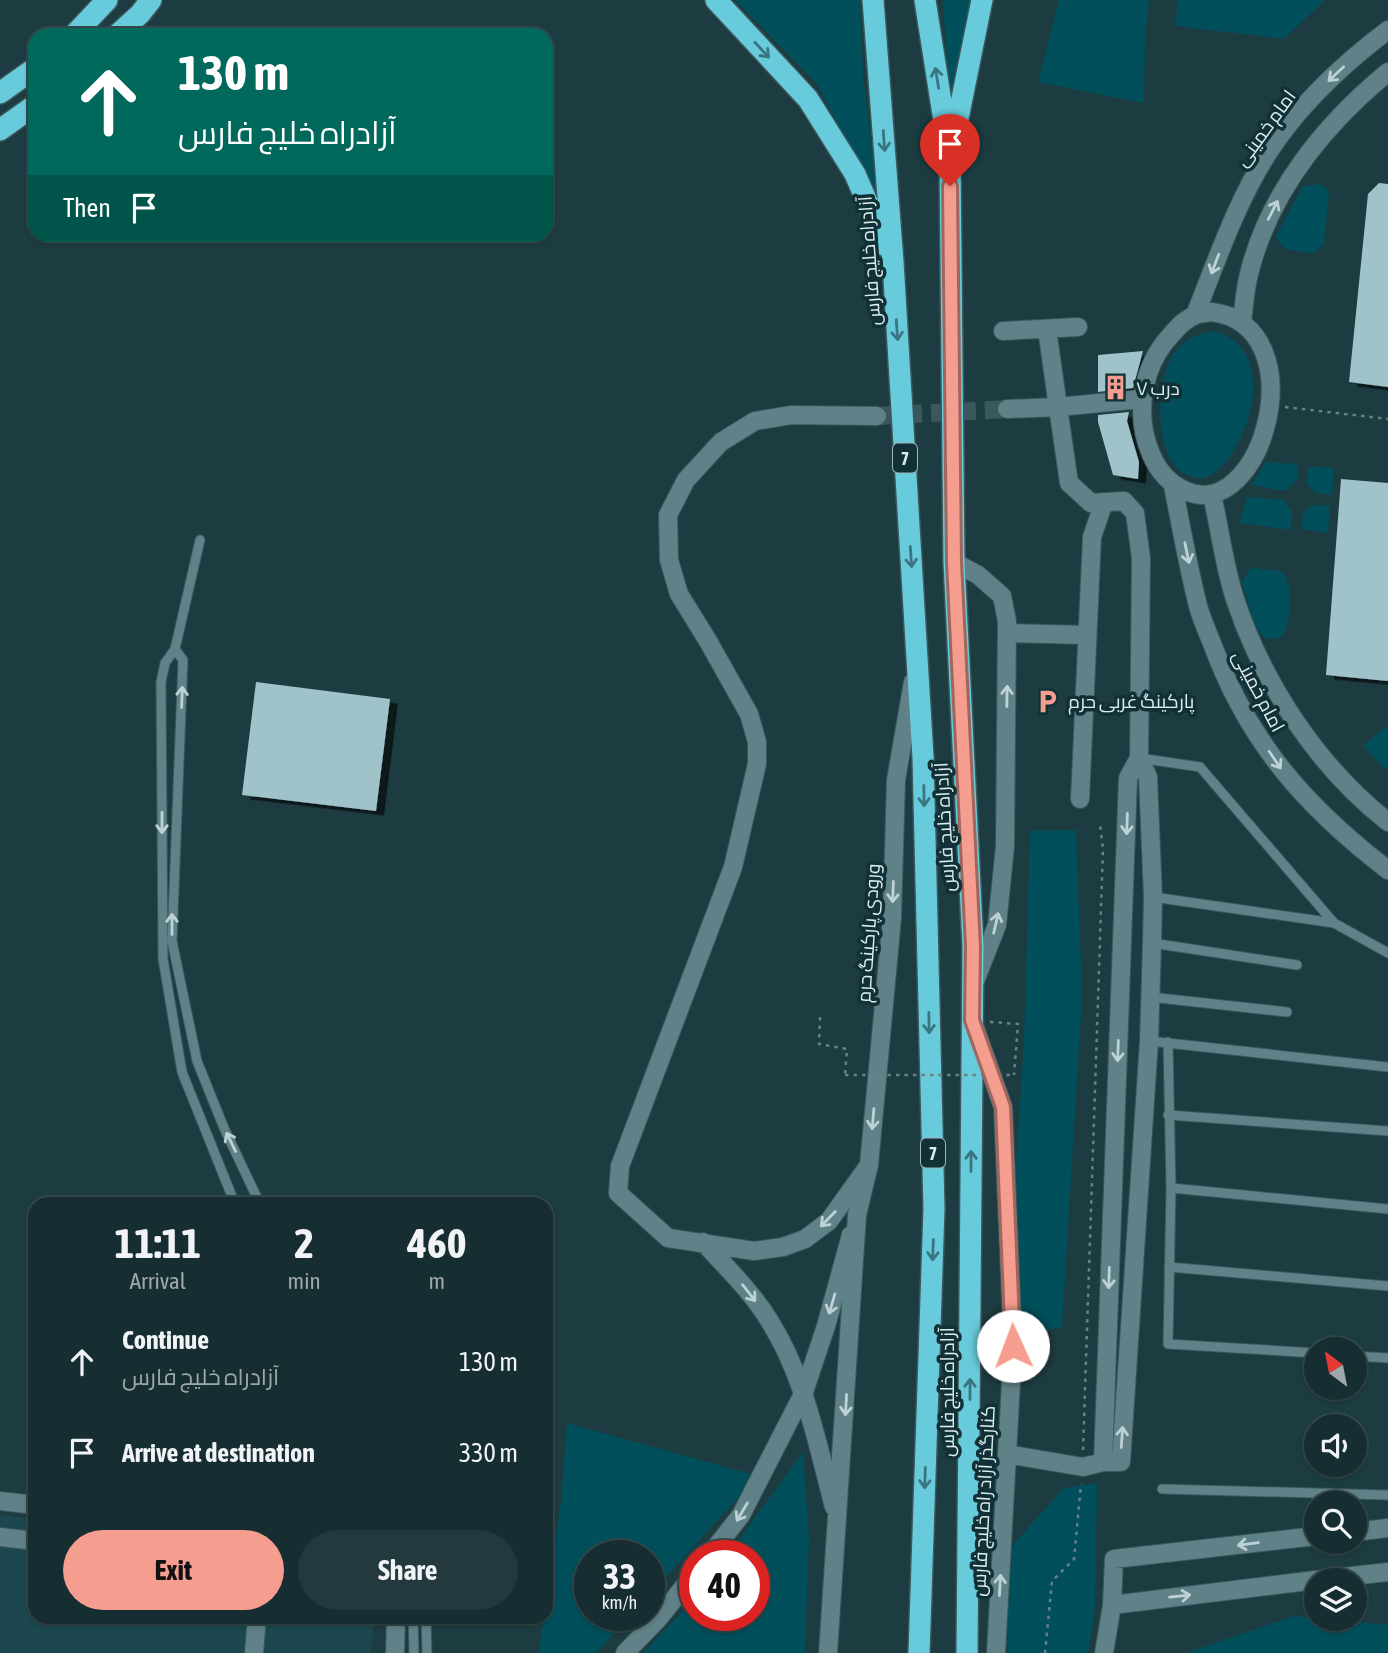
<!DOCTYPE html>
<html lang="en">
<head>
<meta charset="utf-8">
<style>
	:root { --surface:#162d31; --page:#23393d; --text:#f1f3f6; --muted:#9ea8ab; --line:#35494d; --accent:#f59d8f }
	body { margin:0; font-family:"Asap Condensed",Cairo,sans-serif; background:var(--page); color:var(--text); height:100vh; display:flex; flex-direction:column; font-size:26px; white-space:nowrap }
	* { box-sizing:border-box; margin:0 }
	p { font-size:23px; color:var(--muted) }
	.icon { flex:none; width:38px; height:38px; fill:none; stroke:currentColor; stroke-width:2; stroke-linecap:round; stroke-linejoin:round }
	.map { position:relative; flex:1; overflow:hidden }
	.sheet { position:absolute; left:28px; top:1197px; width:525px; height:427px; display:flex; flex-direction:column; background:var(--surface); border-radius:21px; box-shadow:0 2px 5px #0004,0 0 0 2px var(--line) }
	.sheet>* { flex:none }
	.hud { position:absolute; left:28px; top:28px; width:525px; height:214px; border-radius:21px; box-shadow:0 2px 5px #0004,0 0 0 2px var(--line); background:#00695c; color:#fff; overflow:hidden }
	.needle { width:46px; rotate:328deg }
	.fabs { position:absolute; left:1304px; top:1337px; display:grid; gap:14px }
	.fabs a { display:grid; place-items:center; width:63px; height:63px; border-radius:50%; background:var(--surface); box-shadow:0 2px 5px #0004,0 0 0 2px var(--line); font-size:35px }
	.speed { position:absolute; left:574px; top:1540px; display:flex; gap:14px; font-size:35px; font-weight:700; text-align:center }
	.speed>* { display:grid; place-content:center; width:91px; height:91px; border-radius:50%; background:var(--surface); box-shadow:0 2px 5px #0004,0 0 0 2px var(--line); line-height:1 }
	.speed small { font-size:18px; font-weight:400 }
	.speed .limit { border:10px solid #d22; background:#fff; color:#111 }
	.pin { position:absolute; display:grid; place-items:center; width:60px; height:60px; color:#fff; margin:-72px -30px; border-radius:50% 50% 50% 0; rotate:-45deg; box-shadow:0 0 7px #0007 }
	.pin .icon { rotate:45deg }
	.me { position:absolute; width:77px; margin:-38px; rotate:358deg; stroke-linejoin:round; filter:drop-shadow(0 0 5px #0008) }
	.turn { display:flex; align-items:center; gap:24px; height:147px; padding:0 35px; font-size:32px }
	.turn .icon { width:91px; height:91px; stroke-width:2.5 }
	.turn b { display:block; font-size:49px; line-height:60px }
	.then { display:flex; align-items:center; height:66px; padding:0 35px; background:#0003; gap:14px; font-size:26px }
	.eta { display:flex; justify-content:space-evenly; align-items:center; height:119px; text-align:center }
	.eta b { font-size:42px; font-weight:700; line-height:49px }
	.primary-button { display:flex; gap:14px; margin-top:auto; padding:14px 35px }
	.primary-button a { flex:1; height:80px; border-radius:42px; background:var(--accent); color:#111; font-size:28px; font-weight:700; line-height:80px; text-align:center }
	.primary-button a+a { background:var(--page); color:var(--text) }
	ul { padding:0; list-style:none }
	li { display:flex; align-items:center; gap:21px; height:91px; padding:0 35px }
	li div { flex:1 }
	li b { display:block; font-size:26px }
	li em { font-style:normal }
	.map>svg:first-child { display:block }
	.built { fill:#1c474e }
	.green { fill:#004f5a }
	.building { fill:#a0c3c9; filter:url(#shadow) }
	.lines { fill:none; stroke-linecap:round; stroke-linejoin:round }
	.secondary-tunnel { stroke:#3a575b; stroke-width:18; stroke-dasharray:18 9; stroke-linecap:butt }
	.lane-casing { stroke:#3b585c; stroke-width:11 }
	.street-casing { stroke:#3b585c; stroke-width:20 }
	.secondary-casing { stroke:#3b585c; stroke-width:20 }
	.highway-casing { stroke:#3b585c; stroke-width:24 }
	.path { stroke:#688286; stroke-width:2.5; stroke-dasharray:3.5 5; stroke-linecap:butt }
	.lane { stroke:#608187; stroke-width:9 }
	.street { stroke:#608187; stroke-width:18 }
	.secondary { stroke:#608187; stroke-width:18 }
	.highway { stroke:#68cbdb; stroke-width:21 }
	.path-bridge { stroke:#688286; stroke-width:2.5; stroke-dasharray:3.5 5; stroke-linecap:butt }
	.oneway { stroke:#397681 }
	.oneway2 { stroke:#bdd2d6 }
	.route-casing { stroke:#9f665d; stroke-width:18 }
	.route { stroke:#f59d8f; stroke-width:12 }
	.labels { text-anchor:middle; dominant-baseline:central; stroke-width:7; stroke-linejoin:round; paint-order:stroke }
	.shield { fill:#123137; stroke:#9fb5b8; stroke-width:2 }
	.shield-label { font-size:18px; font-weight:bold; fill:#dcedf0 }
	.street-label { font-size:19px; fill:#dcedf0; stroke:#123137 }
	.poi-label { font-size:19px; fill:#dcedf0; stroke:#123137; text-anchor:start }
</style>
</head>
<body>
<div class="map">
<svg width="1388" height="1653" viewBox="0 0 1388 1653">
	<defs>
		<filter id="shadow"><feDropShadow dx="8" dy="4.5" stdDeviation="0" flood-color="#0009"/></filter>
	</defs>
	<rect width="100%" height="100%" fill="#1d3c41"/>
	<path class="built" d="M 0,1515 L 35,1519 L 35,1617 L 374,1617 L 371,1653 L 0,1653 Z"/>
	<path class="green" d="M 735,0 L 860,0 L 863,75 L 878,200 L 817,84 Z
		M 943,0 L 971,0 L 949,101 Z
		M 1059,0 L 1149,0 L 1145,37 L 1144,103 L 1038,82 Z
		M 1177,0 L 1325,0 L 1284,39 L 1176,26 Z
		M 1319,184 L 1325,187 L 1329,192 L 1324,243 L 1314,253 C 1298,251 1281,253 1276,236 L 1303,186 Z
		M 1213,331 C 1223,334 1233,338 1240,346 C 1267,379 1248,437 1223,465 C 1217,471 1210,478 1201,478 C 1151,478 1154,383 1173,355 C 1182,340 1197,334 1213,331 Z
		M 1265,462 L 1297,464 L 1297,480 L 1285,491 L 1252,485 Z
		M 1309,466 L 1334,468 L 1332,495 L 1315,493 L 1306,483 Z
		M 1247,497 L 1284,500 L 1292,512 L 1290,530 L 1239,523 Z
		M 1312,505 L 1330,506 L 1328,533 L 1301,529 L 1303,513 Z
		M 1253,568 L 1282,571 C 1294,585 1292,625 1281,638 L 1267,639 L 1255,628 L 1242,582 L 1249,570 Z
		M 1386,726 L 1388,727 L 1388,769 L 1384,768 L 1363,746 Z
		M 1076,830 L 1082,996 L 1062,1327 L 1038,1332 L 1019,1320 L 1011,1240 L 1024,1042 L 1030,831 Z
		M 567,1423 L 758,1476 L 649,1595 L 649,1556 L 590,1556 L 590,1615 L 630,1615 L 596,1653 L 539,1653 L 544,1617 L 546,1617 L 546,1603 L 561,1502 Z
		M 803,1452 L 809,1539 L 805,1653 L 643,1653 L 695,1598 L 695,1615 L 754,1615 L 754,1556 L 727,1556 Z
		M 1097,1483 L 1095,1609 L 1088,1653 L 1007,1653 L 1009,1549 L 1064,1488 Z
		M 1294,1616 L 1388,1625 L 1388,1653 L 1186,1653 Z"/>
	<path class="building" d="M 1379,183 L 1388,184 L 1388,387 L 1349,382 L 1368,194 Z
		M 1143,351 L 1133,388 L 1098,392 L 1098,355 Z
		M 1129,412 L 1127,421 L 1139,462 L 1138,479 L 1113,475 L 1098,422 L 1098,415 Z
		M 1341,479 L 1388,483 L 1388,681 L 1326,675 Z
		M 256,682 L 390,699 L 376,811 L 242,795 Z"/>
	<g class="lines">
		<path class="secondary-tunnel" d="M 877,416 L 1007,409"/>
		<defs>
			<path id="lane" d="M 175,649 L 200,540
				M 1139,758 L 1200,767 L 1334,923 L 1388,953
				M 1153,897 L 1334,923
				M 1152,943 L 1297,965
				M 1150,997 L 1287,1012
				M 1149,1041 L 1388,1067
				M 1168,1042 L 1171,1188 L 1168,1344 L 1316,1353
				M 1168,1115 L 1388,1131
				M 1171,1188 L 1388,1209
				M 235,1204 L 182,1072 L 163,959 L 161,682 L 165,663 L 175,649 L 183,660 L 172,941 L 197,1061 L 224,1128 L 260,1204
				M 1169,1267 L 1388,1286
				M 1354,1356 L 1388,1358
				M 1162,1489 L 1388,1495
				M 413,1617 L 414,1653
				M 426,1617 L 427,1653"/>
			<path id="street" d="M 1047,329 L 1058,407 L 1141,399
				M 1003,331 L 1078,327
				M 954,562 L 978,575 L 1002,596 L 1007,621 L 1005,846 L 997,925 L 975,981
				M 1007,633 L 1087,635
				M 1080,799 L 1092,537 L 1104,502
				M 0,1537 L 35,1541
				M 709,1556 L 741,1515 L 804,1392 L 826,1326 L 851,1235
				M 254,1653 L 257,1617
				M 395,1653 L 396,1617
				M 625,1653 L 658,1619 L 695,1573"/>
			<path id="secondary" d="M 1212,312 C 1318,326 1262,525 1186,491 C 1170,484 1158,471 1151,454 C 1134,415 1142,366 1171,335 C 1178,327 1186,318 1196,315 C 1200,313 1207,313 1212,312 Z
				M 1195,315 C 1217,260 1236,203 1268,153 C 1299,105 1343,64 1388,30
				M 1242,322 C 1244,306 1245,289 1249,274 C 1269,192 1325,124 1388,72
				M 1007,409 L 1058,407 L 1069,483 L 1091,503 L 1124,501 L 1135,513 L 1141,558 L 1139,758 L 1148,777 L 1153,897 L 1152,943 L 1149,1041 L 1121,1462 L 1103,1462 L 1128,778 L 1139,758
				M 1173,486 C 1181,526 1188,566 1198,606 C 1202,620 1208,633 1213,646 C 1249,743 1307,808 1388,870
				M 1212,495 C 1220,529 1224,566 1235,599 C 1263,684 1318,767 1388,822
				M 975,1028 L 1003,1107 L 1013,1346 L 996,1653
				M 869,1165 L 829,1221 L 805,1239 L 783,1247 L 754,1251 L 668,1238 L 618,1193 L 620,1166 L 733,867 L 757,764 L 757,742 L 749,714 L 708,641 L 679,594 L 669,560 L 668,515 L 686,480 L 721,442 L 755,421 L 791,415 L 877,416
				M 703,1242 C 726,1267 751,1291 769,1320 C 805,1377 817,1443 834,1507
				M 1007,1454 L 1083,1467 L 1103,1462
				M 0,1501 L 35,1505
				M 1354,1532 L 1388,1528
				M 1317,1580 L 1388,1572
				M 1112,1605 L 1316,1580
				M 828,1653 L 857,1215 L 869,1165 L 892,918 L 896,780 L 913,682
				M 1104,1653 L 1112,1605 L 1114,1559 L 1316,1536"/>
			<path id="highway" d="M 716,0 L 808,99 L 855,174 L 886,246
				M 873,0 L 893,262 L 923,757 L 934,1209 L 919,1653
				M 925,0 L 950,159 L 954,562 L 973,947 L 967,1653
				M 74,35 L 107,0
				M 117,35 L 140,14 L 151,0
				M 0,93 L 35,68
				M 0,130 L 35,105
				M 953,143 L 982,0"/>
		</defs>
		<use href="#lane" class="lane-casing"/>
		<use href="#street" class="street-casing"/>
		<use href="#secondary" class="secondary-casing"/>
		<use href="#highway" class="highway-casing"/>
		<path class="path" d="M 1285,407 L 1388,419
			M 820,1017 L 819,1044 L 847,1049 L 845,1075
			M 990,1022 L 1018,1024 L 1014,1075
			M 1083,1450 L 1103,849 L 1100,824
			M 1045,1653 L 1052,1581 L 1074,1559 L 1081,1484"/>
		<use href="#lane" class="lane"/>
		<use href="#street" class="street"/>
		<use href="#secondary" class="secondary"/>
		<use href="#highway" class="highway"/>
		<path class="path-bridge" d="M 845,1075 L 1014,1075"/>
	</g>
	<defs><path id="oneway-shaft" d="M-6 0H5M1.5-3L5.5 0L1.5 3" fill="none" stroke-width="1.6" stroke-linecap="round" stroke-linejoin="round" transform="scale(1.75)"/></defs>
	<g class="oneway">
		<use href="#oneway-shaft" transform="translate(762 50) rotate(47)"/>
		<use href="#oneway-shaft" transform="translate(937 78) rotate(-99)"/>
		<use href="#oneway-shaft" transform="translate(884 141) rotate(86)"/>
		<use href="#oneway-shaft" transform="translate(897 330) rotate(86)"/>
		<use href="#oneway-shaft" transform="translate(911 557) rotate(86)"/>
		<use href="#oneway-shaft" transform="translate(924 796) rotate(89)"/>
		<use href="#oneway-shaft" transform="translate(929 1023) rotate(89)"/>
		<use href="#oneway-shaft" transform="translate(971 1161) rotate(-90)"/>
		<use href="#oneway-shaft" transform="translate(933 1250) rotate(92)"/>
		<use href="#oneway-shaft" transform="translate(970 1389) rotate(-90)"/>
		<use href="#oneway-shaft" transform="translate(925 1478) rotate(92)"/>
	</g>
	<g class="oneway2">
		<use href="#oneway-shaft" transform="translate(1336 74) rotate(137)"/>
		<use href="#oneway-shaft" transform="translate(1273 210) rotate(-63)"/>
		<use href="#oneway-shaft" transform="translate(1215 264) rotate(111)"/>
		<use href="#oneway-shaft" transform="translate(1187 553) rotate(78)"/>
		<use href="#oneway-shaft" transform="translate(1007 696) rotate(-89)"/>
		<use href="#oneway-shaft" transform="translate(182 697) rotate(-88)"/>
		<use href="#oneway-shaft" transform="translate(1275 760) rotate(56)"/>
		<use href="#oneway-shaft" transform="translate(162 823) rotate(90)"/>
		<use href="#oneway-shaft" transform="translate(1127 824) rotate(92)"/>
		<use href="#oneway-shaft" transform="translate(893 892) rotate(92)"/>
		<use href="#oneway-shaft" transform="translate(996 923) rotate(-77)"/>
		<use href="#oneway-shaft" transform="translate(172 924) rotate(-90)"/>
		<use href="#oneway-shaft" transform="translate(1118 1051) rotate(92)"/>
		<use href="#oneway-shaft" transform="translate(873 1119) rotate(95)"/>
		<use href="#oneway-shaft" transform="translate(231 1142) rotate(-116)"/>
		<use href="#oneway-shaft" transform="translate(828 1219) rotate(134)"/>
		<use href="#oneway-shaft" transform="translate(1109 1278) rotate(92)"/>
		<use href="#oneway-shaft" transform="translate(749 1293) rotate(52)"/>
		<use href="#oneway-shaft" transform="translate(832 1304) rotate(106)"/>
		<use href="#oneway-shaft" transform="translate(846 1405) rotate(93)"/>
		<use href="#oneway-shaft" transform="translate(1122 1437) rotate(-86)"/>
		<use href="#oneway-shaft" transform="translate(742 1512) rotate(121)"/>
		<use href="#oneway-shaft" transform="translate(1248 1544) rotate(173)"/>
		<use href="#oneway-shaft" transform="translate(1000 1585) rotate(-87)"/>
		<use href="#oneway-shaft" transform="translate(1180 1596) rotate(-6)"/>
	</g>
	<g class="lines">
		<defs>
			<path id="route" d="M 950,186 L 954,562 L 973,947 L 972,1020 L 1003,1107 L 1013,1346"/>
		</defs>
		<use href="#route" class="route-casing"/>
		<use href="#route" class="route"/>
	</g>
	<defs>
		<symbol id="building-bare" viewBox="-9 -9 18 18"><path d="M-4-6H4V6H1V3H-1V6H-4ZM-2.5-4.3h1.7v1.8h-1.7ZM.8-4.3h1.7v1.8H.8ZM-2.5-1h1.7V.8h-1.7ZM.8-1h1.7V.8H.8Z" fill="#f59d8f" stroke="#123137" stroke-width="2.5" paint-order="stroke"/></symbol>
		<symbol id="parking-bare" viewBox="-9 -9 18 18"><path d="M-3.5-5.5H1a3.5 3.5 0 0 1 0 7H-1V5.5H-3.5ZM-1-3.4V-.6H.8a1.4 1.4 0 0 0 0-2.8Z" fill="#f59d8f" stroke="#123137" stroke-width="2.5" paint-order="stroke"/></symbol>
	</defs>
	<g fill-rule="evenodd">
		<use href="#building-bare" x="1098" y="370" width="35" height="35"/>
		<use href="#parking-bare" x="1030" y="684" width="35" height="35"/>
	</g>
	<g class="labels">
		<g class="shield">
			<rect x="893" y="443.5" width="24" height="29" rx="5"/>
			<rect x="921" y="1138.5" width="24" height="29" rx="5"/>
		</g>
		<g class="shield-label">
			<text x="905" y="458">7</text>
			<text x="933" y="1153">7</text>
		</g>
		<g class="street-label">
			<text transform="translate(1265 128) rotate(-54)">امام خمینی</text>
			<text transform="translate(869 261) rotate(-94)">آزادراه خلیج فارس</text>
			<text transform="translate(1259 691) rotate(62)">امام خمینی</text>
			<text transform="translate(944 827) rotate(-93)">آزادراه خلیج فارس</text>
			<text transform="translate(868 933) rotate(-86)">ورودی پارکینگ حرم</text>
			<text transform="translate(947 1392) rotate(-90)">آزادراه خلیج فارس</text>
			<text transform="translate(983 1501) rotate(-87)">کنارگذر آزاد راه خلیج فارس</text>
		</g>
		<g class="poi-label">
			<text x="1136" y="388">درب ۷</text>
			<text x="1068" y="701">پارکینگ غربی حرم</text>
		</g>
	</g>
</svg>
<div class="fabs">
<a><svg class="needle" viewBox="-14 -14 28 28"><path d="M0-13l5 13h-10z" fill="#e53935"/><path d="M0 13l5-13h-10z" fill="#9ea8ab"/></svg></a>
<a><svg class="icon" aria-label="sound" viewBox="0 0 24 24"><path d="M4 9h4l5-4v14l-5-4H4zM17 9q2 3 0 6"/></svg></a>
<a><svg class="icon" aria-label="search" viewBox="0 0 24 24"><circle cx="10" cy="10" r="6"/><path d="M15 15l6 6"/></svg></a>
<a><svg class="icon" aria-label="layers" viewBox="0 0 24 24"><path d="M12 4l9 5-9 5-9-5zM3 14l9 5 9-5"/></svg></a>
</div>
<div class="speed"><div>33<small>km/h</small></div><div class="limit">40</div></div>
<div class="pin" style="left:950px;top:186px;background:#d93025"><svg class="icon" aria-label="arrive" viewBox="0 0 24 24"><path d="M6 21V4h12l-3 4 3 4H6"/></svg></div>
<svg class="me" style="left:1013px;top:1346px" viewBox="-20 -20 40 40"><circle r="19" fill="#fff"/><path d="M0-13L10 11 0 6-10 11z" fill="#f59d8f"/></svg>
<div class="hud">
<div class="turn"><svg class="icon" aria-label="ahead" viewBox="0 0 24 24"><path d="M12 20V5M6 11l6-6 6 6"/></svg><div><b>130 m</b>آزادراه خلیج فارس</div></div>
<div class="then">Then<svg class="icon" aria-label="arrive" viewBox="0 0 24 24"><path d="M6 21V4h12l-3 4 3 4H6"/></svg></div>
</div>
<section class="sheet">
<div class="eta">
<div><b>11:11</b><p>Arrival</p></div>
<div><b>2</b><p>min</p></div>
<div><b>460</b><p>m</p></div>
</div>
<ul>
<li><svg class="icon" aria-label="ahead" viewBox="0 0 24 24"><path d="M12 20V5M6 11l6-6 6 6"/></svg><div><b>Continue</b><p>آزادراه خلیج فارس</p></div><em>130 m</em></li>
<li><svg class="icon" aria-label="arrive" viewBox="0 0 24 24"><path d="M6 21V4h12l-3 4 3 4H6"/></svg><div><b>Arrive at destination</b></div><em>330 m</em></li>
</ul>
<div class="primary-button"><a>Exit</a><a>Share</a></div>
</section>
</div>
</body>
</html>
